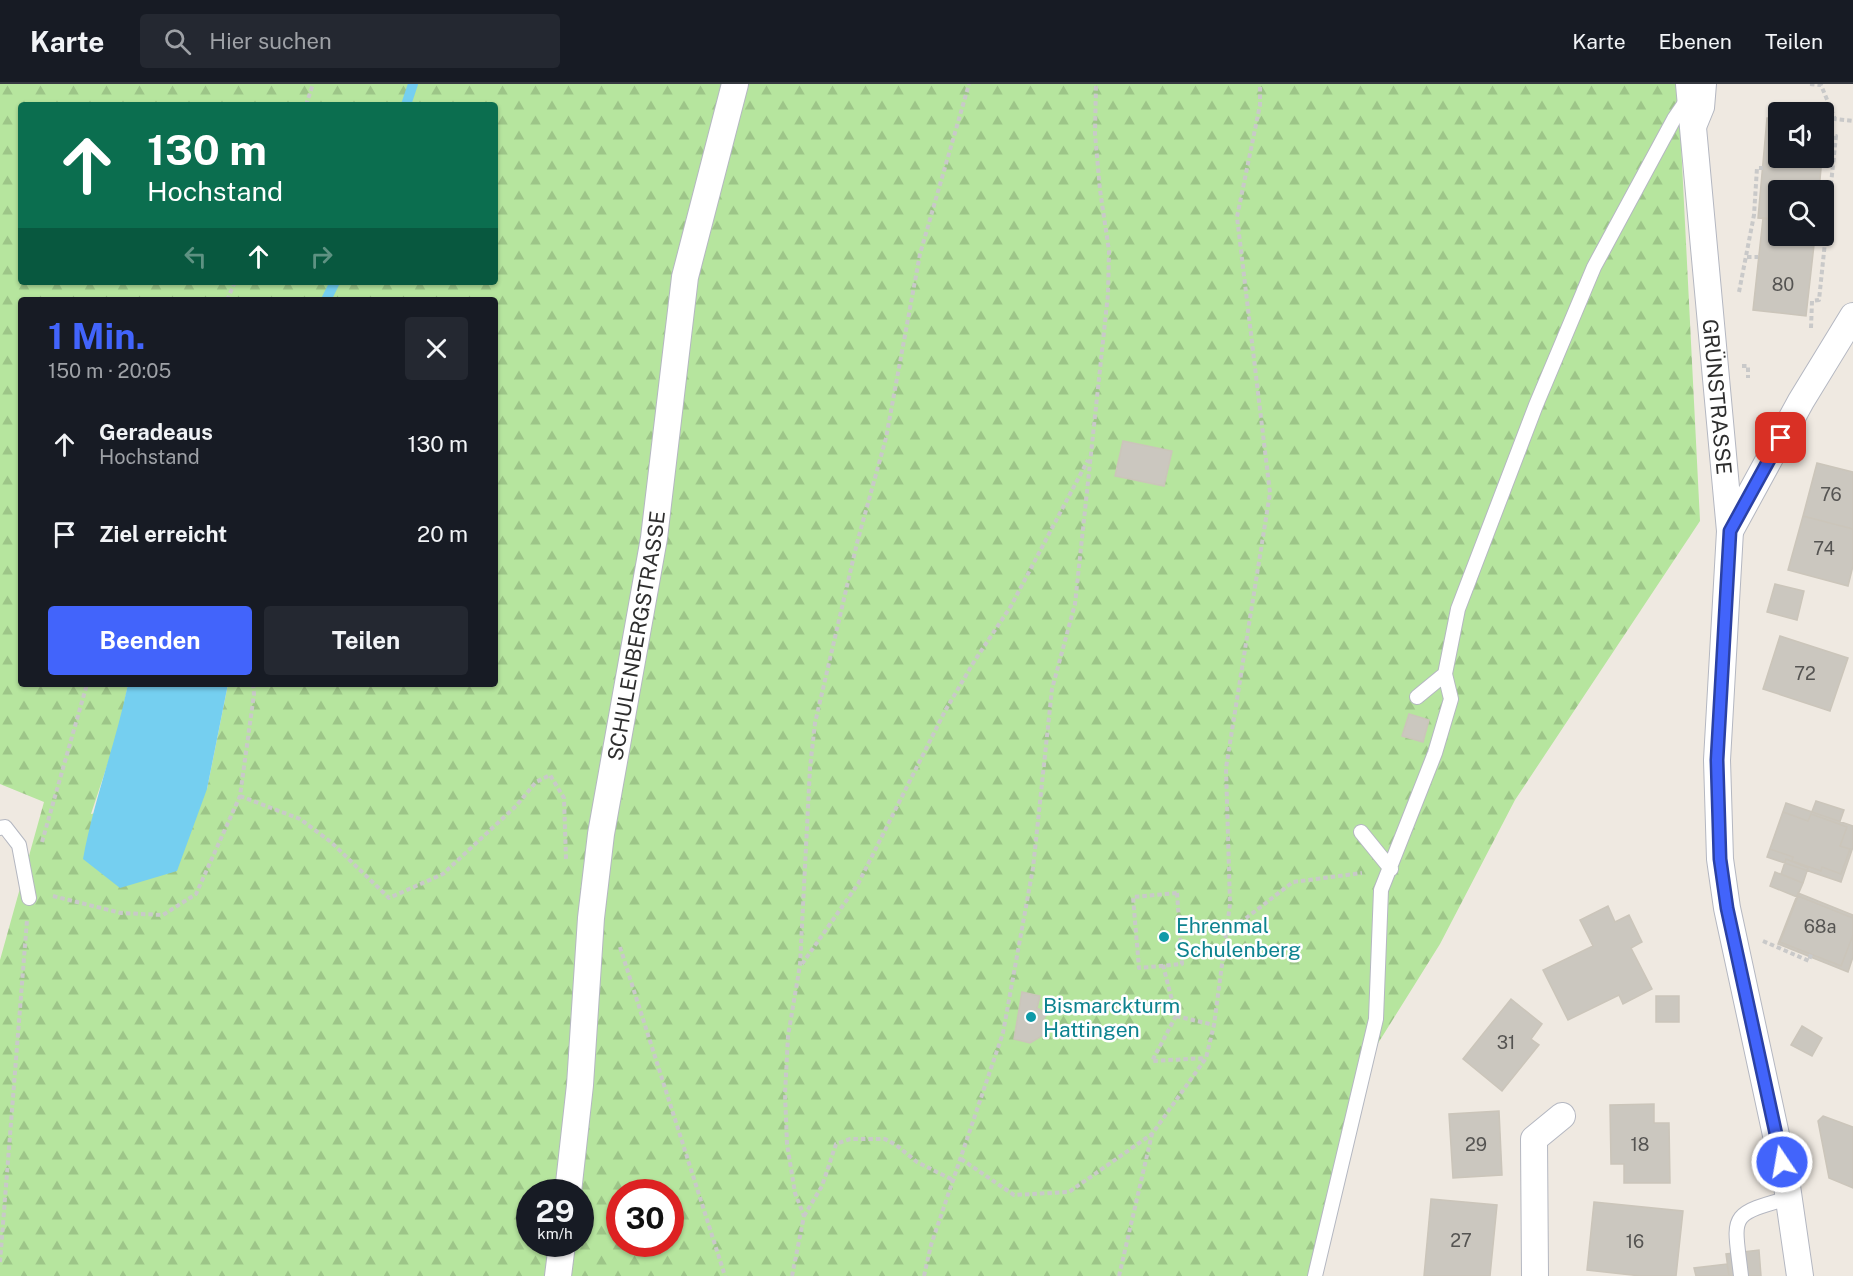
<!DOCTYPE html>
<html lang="de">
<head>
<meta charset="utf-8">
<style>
	:root { --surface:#171b24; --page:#242831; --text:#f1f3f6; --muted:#9ea1a6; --line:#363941; --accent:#4264fb }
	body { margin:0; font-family:"Public Sans",sans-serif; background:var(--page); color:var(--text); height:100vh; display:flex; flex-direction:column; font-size:22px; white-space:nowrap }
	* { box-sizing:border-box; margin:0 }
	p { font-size:20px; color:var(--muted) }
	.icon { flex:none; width:33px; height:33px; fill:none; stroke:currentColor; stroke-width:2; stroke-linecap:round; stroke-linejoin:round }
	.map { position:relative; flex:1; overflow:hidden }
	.side { position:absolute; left:18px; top:213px; width:480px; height:390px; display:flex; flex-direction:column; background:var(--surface); border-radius:6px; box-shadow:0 2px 4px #0004 }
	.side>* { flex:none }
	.guide { position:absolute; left:18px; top:18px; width:480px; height:183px; border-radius:6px; box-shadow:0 2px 4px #0004; background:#0b6e4f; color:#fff; overflow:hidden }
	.buttons { position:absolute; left:1768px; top:18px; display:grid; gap:12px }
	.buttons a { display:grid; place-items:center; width:66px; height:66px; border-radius:6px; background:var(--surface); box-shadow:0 2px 4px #0004; font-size:30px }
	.speed { position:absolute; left:516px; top:1095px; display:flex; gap:12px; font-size:30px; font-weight:700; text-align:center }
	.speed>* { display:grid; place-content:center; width:78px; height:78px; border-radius:50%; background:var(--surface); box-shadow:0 2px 4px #0004; line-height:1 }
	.speed small { font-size:15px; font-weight:400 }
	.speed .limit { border:9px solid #d22; background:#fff; color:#111 }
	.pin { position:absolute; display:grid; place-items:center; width:51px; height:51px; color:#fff; margin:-26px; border-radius:12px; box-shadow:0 3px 9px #0006 }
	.me { position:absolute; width:66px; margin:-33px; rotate:348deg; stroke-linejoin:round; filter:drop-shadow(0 0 4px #0008) }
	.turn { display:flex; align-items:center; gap:21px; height:126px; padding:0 30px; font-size:27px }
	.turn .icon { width:78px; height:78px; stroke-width:2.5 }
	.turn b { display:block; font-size:42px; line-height:51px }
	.lanes { display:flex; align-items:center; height:57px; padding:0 30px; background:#0003; justify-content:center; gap:30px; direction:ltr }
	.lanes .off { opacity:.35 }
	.round { display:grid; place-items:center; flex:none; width:63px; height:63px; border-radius:6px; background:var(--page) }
	.headline { display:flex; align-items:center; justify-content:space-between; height:102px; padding:0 30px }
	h1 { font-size:36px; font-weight:700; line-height:45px; color:var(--accent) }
	.action { display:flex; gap:12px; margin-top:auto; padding:12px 30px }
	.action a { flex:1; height:69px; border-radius:6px; background:var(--accent); color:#fff; font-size:24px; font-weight:700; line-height:69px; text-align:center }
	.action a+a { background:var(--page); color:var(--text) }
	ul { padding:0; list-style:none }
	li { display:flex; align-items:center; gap:18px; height:90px; padding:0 30px }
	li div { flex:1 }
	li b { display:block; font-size:22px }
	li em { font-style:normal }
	header { display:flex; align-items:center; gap:36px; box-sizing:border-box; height:84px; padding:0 30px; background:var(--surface); border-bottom:2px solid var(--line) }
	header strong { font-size:28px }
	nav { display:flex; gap:33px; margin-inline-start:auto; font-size:21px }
	.search { width:420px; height:54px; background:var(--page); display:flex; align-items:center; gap:15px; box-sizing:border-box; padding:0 21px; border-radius:6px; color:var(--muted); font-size:22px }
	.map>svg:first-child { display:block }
	.forest { fill:url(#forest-firs); fill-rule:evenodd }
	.water { fill:#75cff0 }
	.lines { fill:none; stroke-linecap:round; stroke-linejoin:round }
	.stream { stroke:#75cff0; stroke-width:10 }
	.building { fill:#cbc7bf; stroke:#cbc5ba; stroke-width:1.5 }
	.service-casing { stroke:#b4b7c1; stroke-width:16 }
	.minor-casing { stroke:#b4b7c1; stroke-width:28 }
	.path { stroke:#c9c9c9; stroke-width:4; stroke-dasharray:4.5 3; stroke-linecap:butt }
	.service { stroke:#fff; stroke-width:14 }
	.minor { stroke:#fff; stroke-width:26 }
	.route-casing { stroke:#2b41a3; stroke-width:15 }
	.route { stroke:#4264fb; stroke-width:10 }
	.culture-dot { fill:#0f9aa8; stroke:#fff; stroke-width:2 }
	.labels { text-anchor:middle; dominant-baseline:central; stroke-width:5; stroke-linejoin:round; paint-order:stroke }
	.number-label { font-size:18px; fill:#555452 }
	.street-label { font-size:21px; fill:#2e2e2e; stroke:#fff }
	.culture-label { font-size:21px; fill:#0d838f; stroke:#fff; text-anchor:start }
</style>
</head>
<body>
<header>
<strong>Karte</strong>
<div class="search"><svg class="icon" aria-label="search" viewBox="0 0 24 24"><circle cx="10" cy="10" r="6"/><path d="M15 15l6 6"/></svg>Hier suchen</div>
<nav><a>Karte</a><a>Ebenen</a><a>Teilen</a></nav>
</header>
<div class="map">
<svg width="1853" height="1192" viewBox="0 0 1853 1192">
	<defs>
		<pattern id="forest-firs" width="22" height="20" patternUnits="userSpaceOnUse" patternTransform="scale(1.5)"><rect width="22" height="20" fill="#b6e59e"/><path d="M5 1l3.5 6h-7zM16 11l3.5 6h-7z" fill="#9dc588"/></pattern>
	</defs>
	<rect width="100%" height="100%" fill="#efe9e1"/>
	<path class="forest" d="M 0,0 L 1678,0 L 1700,437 L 1515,716 L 1440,860 L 1357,993 L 1310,1192 L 0,1192 L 0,876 L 44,718 L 0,700 ZM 21,21 L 495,21 L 495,198 L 21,198 ZM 21,216 L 495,216 L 495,600 L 228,600 L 207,705 L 91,730 L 119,646 L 128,600 L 21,600 ZM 530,1108 L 580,1108 L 580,1160 L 530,1160 ZM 620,1108 L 670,1108 L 670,1160 L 620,1160 Z"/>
	<path class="water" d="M 128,600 L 228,600 L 207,705 L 177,787 L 120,804 L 83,775 C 94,715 116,659 128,600 Z"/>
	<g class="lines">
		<path class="stream" d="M 406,21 L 413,0
			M 326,216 L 335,198"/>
	</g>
	<path class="building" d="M 1767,34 L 1779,35 L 1779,74 L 1822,74 L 1819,106 L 1779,106 L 1779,136 L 1758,134 Z
		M 1763,134 L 1779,136 L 1779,152 L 1815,152 L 1806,232 L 1753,226 Z
		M 1123,357 L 1172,367 L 1164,402 L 1115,392 Z
		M 1817,379 L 1853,388 L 1853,445 L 1803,432 Z
		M 1803,432 L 1853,445 L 1853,482 L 1848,502 L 1788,486 Z
		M 1775,500 L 1804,507 L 1797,536 L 1767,528 Z
		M 1780,552 L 1848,574 L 1830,627 L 1763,605 Z
		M 1409,630 L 1429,636 L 1423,658 L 1402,652 Z
		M 1816,717 L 1844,726 L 1839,740 L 1811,730 Z
		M 1786,719 L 1853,742 L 1853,763 L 1841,798 L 1767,773 Z
		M 1783,728 L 1808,737 L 1811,730 L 1847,743 L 1840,762 L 1850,765 L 1841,790 L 1822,783 L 1821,787 L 1792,777 L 1793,773 L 1770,765 Z
		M 1786,775 L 1808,784 L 1803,799 L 1781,790 Z
		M 1775,788 L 1803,799 L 1797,813 L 1770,802 Z
		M 1798,809 L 1853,831 L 1853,873 L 1848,888 L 1778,860 Z
		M 1798,812 L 1853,834 L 1853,851 L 1841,882 L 1780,858 Z
		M 1608,822 L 1615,838 L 1629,831 L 1642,858 L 1631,864 L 1652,905 L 1623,920 L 1619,911 L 1568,936 L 1543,886 L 1593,862 L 1580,836 Z
		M 1022,908 L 1040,912 L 1037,924 L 1047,930 L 1043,936 L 1047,941 L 1045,950 L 1030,959 L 1014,955 Z
		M 1656,912 L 1679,912 L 1679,938 L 1656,938 Z
		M 1511,915 L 1542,940 L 1531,955 L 1539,961 L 1502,1007 L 1463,975 Z
		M 1802,942 L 1822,954 L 1812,972 L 1791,961 Z
		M 1654,1020 L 1654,1039 L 1669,1039 L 1670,1099 L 1624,1099 L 1624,1080 L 1611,1080 L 1610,1021 Z
		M 1499,1027 L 1502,1091 L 1453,1094 L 1449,1030 Z
		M 1823,1032 L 1853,1043 L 1853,1104 L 1829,1094 L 1818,1037 Z
		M 1431,1115 L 1497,1121 L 1490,1192 L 1424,1192 Z
		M 1594,1118 L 1683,1127 L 1676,1192 L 1641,1192 L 1587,1186 Z
		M 1759,1166 L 1761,1192 L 1729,1192 L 1726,1170 Z
		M 1727,1180 L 1729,1192 L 1696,1192 L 1694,1184 Z"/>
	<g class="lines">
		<defs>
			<path id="service" d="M 1698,46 L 1707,24 L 1709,0
				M 1417,613 L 1445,590
				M 0,744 L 5,743 L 19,761 L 29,814
				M 1361,748 L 1391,785
				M 1315,1192 L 1376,935 L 1381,806 L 1435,669 L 1451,615 L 1445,590 L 1458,525 L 1536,321 L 1594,183 L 1674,35 L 1689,13
				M 1741,1192 C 1734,1131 1727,1131 1789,1114"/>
			<g id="minor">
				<path id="s1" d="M 1689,0 L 1730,447 L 1717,676 L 1720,775 L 1727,824 L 1787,1102 L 1800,1192"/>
				<path d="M 1730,447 L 1801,317 L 1853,232"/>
				<path id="s2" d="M 568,1108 L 580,1001 L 591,834 L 601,750 L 654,454 L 685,193 L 735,0"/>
				<path d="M 558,1192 L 562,1160"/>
				<path d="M 1535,1192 L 1534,1055 L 1562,1032"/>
			</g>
		</defs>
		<use href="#service" class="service-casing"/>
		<use href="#minor" class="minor-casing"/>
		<path class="path" d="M 1810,0 L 1821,1 L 1835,35 L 1853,37
			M 306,21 L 313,0
			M 1747,173 L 1758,173
			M 1739,208 L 1754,131 L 1757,84 L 1763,84
			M 227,216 L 235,198
			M 1811,244 L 1812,217 L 1819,216 L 1836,52 L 1824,51
			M 1742,282 L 1748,282 L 1748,294
			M 240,712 L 300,735 L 331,758 L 389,814 L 443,790 L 516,722 L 536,698 L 550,691 L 564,714 L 566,775
			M 42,758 L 87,600
			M 1177,809 L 1182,880 L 1139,884 L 1133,813 Z
			M 53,812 L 121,829 L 163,831 L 196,810 L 240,712 L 254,610 L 253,600
			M 1228,848 L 1293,798 L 1362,789
			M 1763,857 L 1809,877 L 1811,870
			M 620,863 L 725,1192
			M 802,880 L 858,800 L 945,627 L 975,576 L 1011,522 L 1088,376
			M 1163,881 L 1176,932 L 1152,977 L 1206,974
			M 1176,932 L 1214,941
			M 961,1075 L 1014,1111 L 1069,1108 L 1152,1050 L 1206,974 L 1214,941 L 1230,820 L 1226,684 L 1270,409 L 1237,133 L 1260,21 L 1260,0
			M 804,1132 L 822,1102 L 836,1060 L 850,1055 L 885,1055 L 896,1061 L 917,1078 L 955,1097
			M 0,1178 L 27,836
			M 792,1192 L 804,1132 L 795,1109 L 787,1060 L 785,1010 L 788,952 L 800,881 L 810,684 L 815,639 L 857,459 L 886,354 L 920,170 L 969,0
			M 924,1192 L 931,1161 L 1003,949 L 1033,784 L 1052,605 L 1075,520 L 1108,210 L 1109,167 L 1100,106 L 1095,50 L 1096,0
			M 1119,1192 L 1152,1050"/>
		<use href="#service" class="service"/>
		<use href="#minor" class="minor"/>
	</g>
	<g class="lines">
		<defs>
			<path id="route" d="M 1781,354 L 1730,447 L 1717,676 L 1720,775 L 1727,824 L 1782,1078"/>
		</defs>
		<use href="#route" class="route-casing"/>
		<use href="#route" class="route"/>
	</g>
	<g class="culture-dot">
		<circle cx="1164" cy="853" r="6"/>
		<circle cx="1031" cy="933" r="6"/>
	</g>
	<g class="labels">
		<g class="number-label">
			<text x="1783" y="200">80</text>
			<text x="1831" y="410">76</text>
			<text x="1824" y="464">74</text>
			<text x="1805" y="589">72</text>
			<text x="1820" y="842">68a</text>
			<text x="1506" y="958">31</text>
			<text x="1476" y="1060">29</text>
			<text x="1640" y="1060">18</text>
			<text x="1461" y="1156">27</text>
			<text x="1635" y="1157">16</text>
		</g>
		<g class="street-label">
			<text stroke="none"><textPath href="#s1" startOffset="314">GRÜNSTRASSE</textPath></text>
			<text stroke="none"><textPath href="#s2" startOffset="561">SCHULENBERGSTRASSE</textPath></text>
		</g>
		<g class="culture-label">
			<text x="1176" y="841">Ehrenmal<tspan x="1176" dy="24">Schulenberg</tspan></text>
			<text x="1043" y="921">Bismarckturm<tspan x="1043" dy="24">Hattingen</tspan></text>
		</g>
	</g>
</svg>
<div class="buttons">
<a><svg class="icon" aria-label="sound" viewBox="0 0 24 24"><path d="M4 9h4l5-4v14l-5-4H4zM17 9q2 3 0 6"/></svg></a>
<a><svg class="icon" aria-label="search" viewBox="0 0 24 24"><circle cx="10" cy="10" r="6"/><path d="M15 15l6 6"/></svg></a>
</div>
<div class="speed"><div>29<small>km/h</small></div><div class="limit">30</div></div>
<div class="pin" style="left:1781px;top:354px;background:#d93025"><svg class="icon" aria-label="arrive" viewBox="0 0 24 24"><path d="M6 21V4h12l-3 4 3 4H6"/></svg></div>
<svg class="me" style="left:1782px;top:1078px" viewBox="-20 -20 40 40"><circle r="17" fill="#4264fb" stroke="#fff" stroke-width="3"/><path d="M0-11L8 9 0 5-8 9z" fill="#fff"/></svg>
<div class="guide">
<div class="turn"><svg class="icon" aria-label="ahead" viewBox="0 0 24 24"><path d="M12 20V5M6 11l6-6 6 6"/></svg><div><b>130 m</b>Hochstand</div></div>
<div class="lanes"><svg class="icon off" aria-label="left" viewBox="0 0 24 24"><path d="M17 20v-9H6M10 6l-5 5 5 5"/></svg><svg class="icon" aria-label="ahead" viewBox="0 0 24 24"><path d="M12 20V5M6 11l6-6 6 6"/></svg><svg class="icon off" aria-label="right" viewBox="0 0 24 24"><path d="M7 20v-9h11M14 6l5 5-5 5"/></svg></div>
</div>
<section class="side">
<div class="headline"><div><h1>1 Min.</h1><p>150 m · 20:05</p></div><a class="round"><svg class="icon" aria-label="close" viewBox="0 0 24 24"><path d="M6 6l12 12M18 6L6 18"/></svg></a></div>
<ul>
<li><svg class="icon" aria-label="ahead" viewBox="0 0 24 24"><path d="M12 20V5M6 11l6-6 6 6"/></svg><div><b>Geradeaus</b><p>Hochstand</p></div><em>130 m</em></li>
<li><svg class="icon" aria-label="arrive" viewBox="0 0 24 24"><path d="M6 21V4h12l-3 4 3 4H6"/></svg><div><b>Ziel erreicht</b></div><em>20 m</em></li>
</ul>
<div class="action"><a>Beenden</a><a>Teilen</a></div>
</section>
</div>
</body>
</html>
